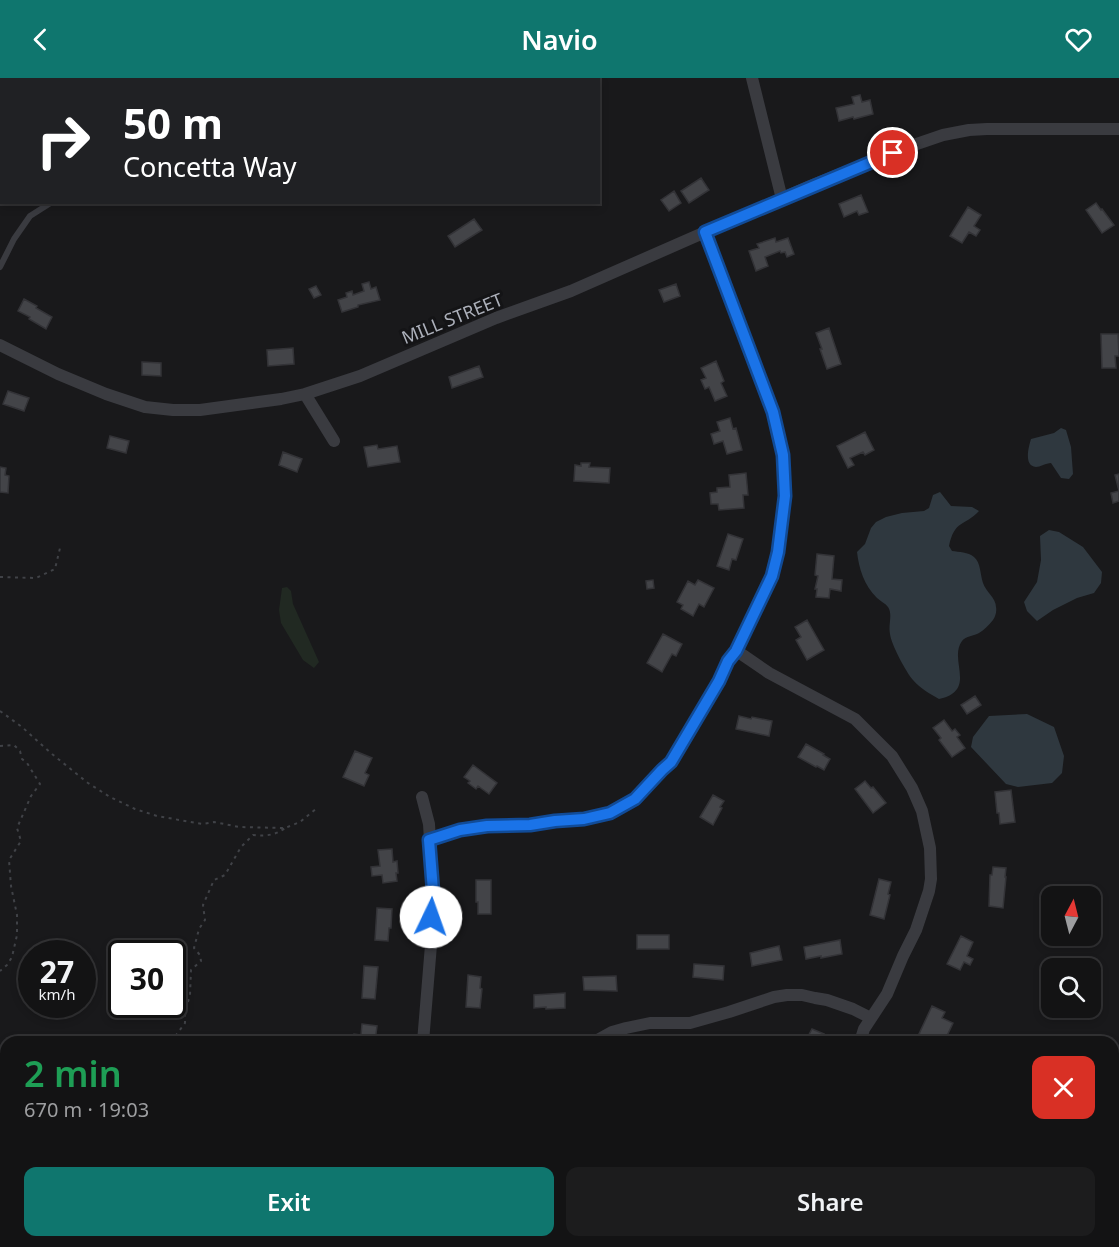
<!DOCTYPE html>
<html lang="en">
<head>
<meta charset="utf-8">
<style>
	:root { --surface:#131314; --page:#1c1c1d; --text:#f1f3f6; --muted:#9d9ea0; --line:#323234; --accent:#0f766e }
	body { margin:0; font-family:"Noto Sans",sans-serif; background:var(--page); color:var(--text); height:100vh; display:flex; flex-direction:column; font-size:22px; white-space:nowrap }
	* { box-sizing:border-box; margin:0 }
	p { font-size:20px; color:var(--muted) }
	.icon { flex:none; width:33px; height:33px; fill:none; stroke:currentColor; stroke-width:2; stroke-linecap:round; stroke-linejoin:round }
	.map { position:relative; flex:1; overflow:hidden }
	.drawer { position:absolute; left:0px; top:958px; width:1119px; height:212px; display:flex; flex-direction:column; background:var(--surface); border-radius:18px 18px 0 0; box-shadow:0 3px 9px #0003,0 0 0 2px var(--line) }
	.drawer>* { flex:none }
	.banner { position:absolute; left:0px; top:0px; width:600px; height:126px; box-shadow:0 3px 9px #0003,0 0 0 2px var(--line); background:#202124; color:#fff; overflow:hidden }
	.needle { width:39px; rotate:7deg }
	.fabs { position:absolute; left:1041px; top:808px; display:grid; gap:12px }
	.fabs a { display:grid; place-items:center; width:60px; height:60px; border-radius:12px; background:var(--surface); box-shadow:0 3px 9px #0003,0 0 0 2px var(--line); font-size:30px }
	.speed { position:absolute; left:18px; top:862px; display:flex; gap:12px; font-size:30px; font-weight:700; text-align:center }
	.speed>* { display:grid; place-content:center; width:78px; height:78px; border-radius:50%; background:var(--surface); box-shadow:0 3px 9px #0003,0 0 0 2px var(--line); line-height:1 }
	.speed small { font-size:15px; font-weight:400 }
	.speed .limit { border:3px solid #111; border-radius:9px; background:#fff; color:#111 }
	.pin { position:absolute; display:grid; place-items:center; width:51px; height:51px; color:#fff; margin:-26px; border:3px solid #fff; border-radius:50%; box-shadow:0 2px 6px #0007 }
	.me { position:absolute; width:66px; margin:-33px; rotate:3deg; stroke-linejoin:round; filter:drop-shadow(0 0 4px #0008) }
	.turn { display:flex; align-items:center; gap:21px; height:126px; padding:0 24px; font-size:27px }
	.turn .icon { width:78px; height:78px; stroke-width:2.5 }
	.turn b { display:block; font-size:42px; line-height:51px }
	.round { display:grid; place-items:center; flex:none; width:63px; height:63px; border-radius:12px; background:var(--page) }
	.overview { display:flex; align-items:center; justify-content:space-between; height:102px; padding:0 24px }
	h1 { font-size:36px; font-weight:600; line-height:45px; color:#1e9e55 }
	.cta { display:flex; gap:12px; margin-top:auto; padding:12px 24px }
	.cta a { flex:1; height:69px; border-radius:12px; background:var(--accent); color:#fff; font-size:24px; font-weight:600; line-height:69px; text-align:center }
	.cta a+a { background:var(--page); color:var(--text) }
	header { display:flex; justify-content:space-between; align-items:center; height:78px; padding:0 24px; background:var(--accent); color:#fff; font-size:27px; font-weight:600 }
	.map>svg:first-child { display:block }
	.green { fill:#212922 }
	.water { fill:#2f383f }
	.building { fill:#434448; stroke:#333337; stroke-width:1.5 }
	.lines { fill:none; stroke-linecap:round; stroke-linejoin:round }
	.path { stroke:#404247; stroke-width:2; stroke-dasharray:3 4.5; stroke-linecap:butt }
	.service { stroke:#3a3b40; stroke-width:6 }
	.minor { stroke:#3a3b40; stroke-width:12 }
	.route-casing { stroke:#114b97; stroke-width:15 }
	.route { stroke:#1a73e8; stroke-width:10 }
	.labels { text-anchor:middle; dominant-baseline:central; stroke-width:6; stroke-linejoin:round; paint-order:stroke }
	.street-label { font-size:18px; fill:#acb0ba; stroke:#141416 }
</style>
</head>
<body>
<header><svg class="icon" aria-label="back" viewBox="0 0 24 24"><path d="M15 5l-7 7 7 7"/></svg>Navio<svg class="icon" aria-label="heart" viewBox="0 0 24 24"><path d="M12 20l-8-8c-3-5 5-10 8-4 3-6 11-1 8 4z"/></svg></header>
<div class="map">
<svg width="1119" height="1169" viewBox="0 0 1119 1169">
	<rect width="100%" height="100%" fill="#19191b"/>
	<path class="green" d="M 287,509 L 291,513 L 293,526 L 319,584 L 314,590 L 303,582 L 281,545 L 279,532 L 282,510 Z"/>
	<path class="water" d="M 1061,350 L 1066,352 L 1071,369 L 1073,396 L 1069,401 L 1061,400 L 1051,385 C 1046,385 1040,389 1036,389 C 1023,388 1029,368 1031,361 L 1054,355 Z
		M 940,414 L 951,428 L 972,429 L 979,433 C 964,449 955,441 949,468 L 952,473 C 959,474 968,474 974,479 C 981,485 980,496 983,505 C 986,514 996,520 996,529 C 997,534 995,539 993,542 C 989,547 984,552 979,555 C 974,558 966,558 962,563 C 948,582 978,612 939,621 C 930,616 920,610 913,602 C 906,594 891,566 890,556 C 888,547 893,536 888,529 C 885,525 880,523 877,520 C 864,507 859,491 857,474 L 865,466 L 871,450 L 876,444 L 886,439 L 902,435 L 924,433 L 929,430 L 933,417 Z
		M 1049,452 L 1059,454 L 1083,469 L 1102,494 L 1101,505 L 1094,515 L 1077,520 L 1053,532 L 1037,543 L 1027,533 L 1024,524 L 1037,504 L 1041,482 L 1040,458 Z
		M 1027,636 L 1054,649 L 1064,678 L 1062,695 L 1052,705 L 1018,709 L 1006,706 L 971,669 L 973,659 L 989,638 Z"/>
	<path class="building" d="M 114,0 L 162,0 L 161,2 L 114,2 Z
		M 860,17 L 862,24 L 870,22 L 873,36 L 854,41 L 853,39 L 839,43 L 836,30 L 854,26 L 852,19 Z
		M 701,100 L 709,112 L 689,125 L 681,113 Z
		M 674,113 L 681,125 L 669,133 L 661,122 Z
		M 861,117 L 868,134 L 859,137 L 857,133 L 844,139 L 839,126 Z
		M 1096,125 L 1101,132 L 1102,131 L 1114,147 L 1102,155 L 1086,132 Z
		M 968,129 L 981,137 L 974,148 L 980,152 L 976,158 L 969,154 L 962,165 L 950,158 Z
		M 474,141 L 482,152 L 455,169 L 448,158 Z
		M 775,160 L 776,164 L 788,160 L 794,176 L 787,179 L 785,174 L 781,175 L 780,173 L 765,179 L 768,188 L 756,193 L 749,173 L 759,170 L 757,166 Z
		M 369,204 L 371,211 L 376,209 L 380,222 L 358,227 L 358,229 L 342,234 L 338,222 L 347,219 L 346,215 L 352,213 L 353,217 L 364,213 L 362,206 Z
		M 676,206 L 680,218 L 664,224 L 659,212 Z
		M 316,208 L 321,217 L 314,220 L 309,211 Z
		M 24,221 L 37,228 L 36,230 L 52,239 L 46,251 L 29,241 L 30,239 L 18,233 Z
		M 829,250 L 841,286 L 827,291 L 820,271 L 822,271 L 816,255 Z
		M 1101,256 L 1118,256 L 1119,278 L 1115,278 L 1116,290 L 1102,290 Z
		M 293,270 L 294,286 L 268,288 L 267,272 Z
		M 716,283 L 724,303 L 721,305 L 727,318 L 715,323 L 709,309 L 705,311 L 701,302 L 706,300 L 701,290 Z
		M 142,284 L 161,285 L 161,298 L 142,297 Z
		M 479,288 L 483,299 L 452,310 L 449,299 Z
		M 8,313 L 29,320 L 24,333 L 3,326 Z
		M 730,340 L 733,351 L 736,350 L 742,372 L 727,376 L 723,363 L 714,366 L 711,356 L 720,353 L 717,344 Z
		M 865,354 L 874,372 L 865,377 L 863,374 L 850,380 L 854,387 L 848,390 L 837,368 Z
		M 110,358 L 129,363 L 126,375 L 107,370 Z
		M 377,367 L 378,371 L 397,368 L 400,384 L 368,389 L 364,369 Z
		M 283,374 L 302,381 L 297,394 L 279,387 Z
		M 581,385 L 590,385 L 589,389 L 610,390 L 609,405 L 574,403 L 575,387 L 581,388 Z
		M 0,389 L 6,390 L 5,397 L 9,398 L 8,415 L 0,414 Z
		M 746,395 L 748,417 L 743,417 L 744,430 L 719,432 L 718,426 L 711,426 L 710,415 L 717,414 L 717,410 L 730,409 L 729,397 Z
		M 1119,396 L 1119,423 L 1113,425 L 1111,415 L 1119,413 L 1115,397 Z
		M 728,456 L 743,461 L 736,482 L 732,481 L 729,492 L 717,488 Z
		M 817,476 L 834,478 L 832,501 L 842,502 L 841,513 L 830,511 L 829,520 L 816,519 L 817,511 L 815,511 L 818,498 L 815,497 Z
		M 653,502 L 654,510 L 647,511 L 646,503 Z
		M 698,502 L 714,510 L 704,529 L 699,526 L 693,538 L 681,531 L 683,527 L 677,524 L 688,503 L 695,507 Z
		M 807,542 L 824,572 L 807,582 L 796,562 L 801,559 L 795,549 Z
		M 663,556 L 682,566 L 676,578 L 672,576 L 662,594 L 647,585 Z
		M 975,618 L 981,627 L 967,636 L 961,627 Z
		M 739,638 L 751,641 L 752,639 L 772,643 L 769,658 L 736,651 Z
		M 944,642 L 952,653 L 955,651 L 960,657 L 957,659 L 965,670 L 952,679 L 939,662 L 941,660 L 933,650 Z
		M 806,666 L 824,676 L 823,677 L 830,681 L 824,692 L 817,688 L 816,689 L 798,679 Z
		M 355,673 L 372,680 L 365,695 L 369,697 L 364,708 L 343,699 Z
		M 473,687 L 497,705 L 489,716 L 478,708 L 476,711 L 468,705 L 470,703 L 464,699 Z
		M 865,703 L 871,710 L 873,709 L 886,725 L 873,735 L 855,711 Z
		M 1011,712 L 1015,744 L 1000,746 L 999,735 L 997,735 L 995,714 Z
		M 713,717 L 724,723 L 720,729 L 722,730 L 713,747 L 700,739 Z
		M 392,771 L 393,784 L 397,783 L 398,795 L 396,795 L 397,803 L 383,805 L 382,797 L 372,798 L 371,789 L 380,788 L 378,772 Z
		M 993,789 L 1006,790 L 1005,799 L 1006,799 L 1003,830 L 989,828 L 990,797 L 992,797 Z
		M 879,801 L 891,804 L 888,816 L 890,817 L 884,841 L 870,837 Z
		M 476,802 L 491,802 L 491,836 L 478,836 L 478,824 L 476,824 Z
		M 377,830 L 392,831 L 391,850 L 389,850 L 388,863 L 375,862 Z
		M 637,857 L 669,857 L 669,871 L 637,871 Z
		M 961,858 L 973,864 L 967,878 L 973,881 L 970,887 L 964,884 L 960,892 L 947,886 Z
		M 840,862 L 842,876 L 821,880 L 821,878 L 806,881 L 804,869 Z
		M 779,868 L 782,882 L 752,888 L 750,875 Z
		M 694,886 L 724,888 L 723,902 L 693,899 Z
		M 364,888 L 378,889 L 375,921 L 362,920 Z
		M 468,897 L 481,899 L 480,910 L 482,911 L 480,930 L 466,929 Z
		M 616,898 L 617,913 L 584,912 L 583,899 Z
		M 565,915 L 565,930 L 546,931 L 546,929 L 534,930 L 534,917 Z
		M 932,928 L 945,934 L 942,940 L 953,945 L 944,964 L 933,960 L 932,962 L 919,956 Z
		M 362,946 L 377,948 L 375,964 L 354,963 L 354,956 L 361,957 Z
		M 812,951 L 824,956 L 820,964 L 805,964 Z"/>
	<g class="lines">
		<path class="path" d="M 0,499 L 36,500 L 55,491 L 60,470
			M 0,633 L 22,649 L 52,676 L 88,705 L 110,719 L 135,731 L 157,738 L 202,746 L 214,744 L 239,749 L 285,750 L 300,744 L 317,730
			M 0,668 L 14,667 L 20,673 L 22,681 L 27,685 L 40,706 L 31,718 L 17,750 L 21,763 L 9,782 L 11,808 L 17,837 L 17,857 L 12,879 L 7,887 L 0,893
			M 171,964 L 185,945 L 185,934 L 190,917 L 191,892 L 201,883 L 200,877 L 194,870 L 199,851 L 205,842 L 203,827 L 214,802 L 225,797 L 241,769 L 253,757 C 265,758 274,758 285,750
			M 0,1153 L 3,1151 C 1,1141 0,1129 6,1120"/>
		<path class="service" d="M 0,189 L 14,161 L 30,138 L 52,124"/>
		<path class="minor" d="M 752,0 L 782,121
			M 0,267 L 58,296 L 106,316 L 145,329 L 173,332 L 200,332 L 281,321 L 305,316 L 360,298 L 496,240 L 571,213 L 810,108 L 905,70 L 943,57 L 969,52 L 987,51 L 1119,51
			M 305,316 L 334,363
			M 737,573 L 769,595 L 855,641 L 892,678 L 912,710 L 922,733 L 930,770 L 931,801 L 929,813 L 916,852 L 903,878 L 887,916 L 864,951 L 860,964
			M 422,719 L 429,746 L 433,813 L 431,867 L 423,964
			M 429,762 L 460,752 L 487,748 L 530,748 L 555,743 L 584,741 L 610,735 L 635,721 L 661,692 L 671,684 L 719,603 L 728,583 L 737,573 L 772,498 L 778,474 L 785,418 L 783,377 L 773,334 L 705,154
			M 594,964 L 612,954 L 626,950 L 650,945 L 690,945 L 729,934 L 774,919 L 787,917 L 802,917 L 815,920 L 827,922 L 853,931 L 871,940
			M 327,1169 L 328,1164
			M 762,1169 L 765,1164"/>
	</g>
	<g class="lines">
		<defs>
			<path id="route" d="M 431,839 L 433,813 L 429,762 L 460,752 L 487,748 L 530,747 L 555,743 L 584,741 L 610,735 L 635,721 L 662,692 L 671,684 L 719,603 L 728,583 L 736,573 L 772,498 L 778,474 L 785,418 L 783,377 L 773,334 L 705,154 L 893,75"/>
		</defs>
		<use href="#route" class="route-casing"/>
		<use href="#route" class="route"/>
	</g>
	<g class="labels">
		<g class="street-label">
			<text transform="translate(452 240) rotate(-22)">MILL STREET</text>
		</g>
	</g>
</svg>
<div class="fabs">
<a><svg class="needle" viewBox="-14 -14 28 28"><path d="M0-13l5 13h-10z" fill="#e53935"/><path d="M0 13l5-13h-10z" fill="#9d9ea0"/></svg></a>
<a><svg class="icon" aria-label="search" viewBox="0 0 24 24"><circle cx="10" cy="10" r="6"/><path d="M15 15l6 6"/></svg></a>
</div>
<div class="speed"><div>27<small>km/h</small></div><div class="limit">30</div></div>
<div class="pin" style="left:893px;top:75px;background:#d93025"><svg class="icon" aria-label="arrive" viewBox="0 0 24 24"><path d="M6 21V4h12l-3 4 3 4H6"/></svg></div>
<svg class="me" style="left:431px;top:839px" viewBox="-20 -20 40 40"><circle r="19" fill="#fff"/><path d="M0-13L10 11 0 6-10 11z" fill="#1a73e8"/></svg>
<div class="banner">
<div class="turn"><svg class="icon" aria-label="right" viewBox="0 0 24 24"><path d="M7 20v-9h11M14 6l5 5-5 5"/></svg><div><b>50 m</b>Concetta Way</div></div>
</div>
<section class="drawer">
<div class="overview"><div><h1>2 min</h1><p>670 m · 19:03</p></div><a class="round" style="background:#d93025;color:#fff"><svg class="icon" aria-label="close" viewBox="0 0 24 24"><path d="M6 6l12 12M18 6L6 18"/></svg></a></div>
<div class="cta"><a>Exit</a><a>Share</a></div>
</section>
</div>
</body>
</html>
